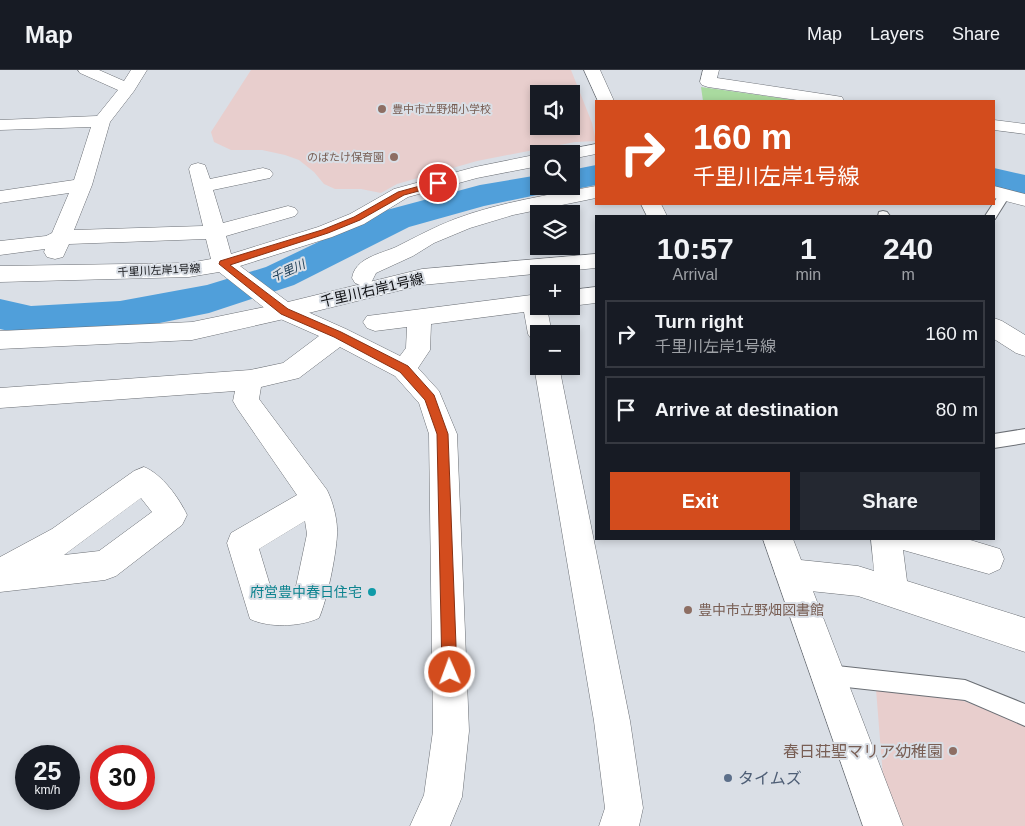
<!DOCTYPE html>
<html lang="en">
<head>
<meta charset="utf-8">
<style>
	:root { --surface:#171b24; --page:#242831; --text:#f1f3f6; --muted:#9ea1a6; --line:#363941; --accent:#d34c1d }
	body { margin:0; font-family:Arial,"Noto Sans JP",sans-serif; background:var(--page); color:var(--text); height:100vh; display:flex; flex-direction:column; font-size:19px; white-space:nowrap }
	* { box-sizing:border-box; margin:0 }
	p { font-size:16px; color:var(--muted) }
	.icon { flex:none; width:28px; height:28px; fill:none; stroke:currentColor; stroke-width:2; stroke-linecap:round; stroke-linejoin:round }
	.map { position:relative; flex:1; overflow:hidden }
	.side { position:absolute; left:595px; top:145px; width:400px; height:325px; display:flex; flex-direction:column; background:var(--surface); border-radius:0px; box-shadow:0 2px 8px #0003 }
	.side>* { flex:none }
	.guide { position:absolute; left:595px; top:30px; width:400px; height:105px; border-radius:0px; box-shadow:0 2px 8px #0003; background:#d34c1d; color:#fff; overflow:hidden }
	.fabs { position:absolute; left:530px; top:15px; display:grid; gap:10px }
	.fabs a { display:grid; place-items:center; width:50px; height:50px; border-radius:0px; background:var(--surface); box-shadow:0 2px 8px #0003; font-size:25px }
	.speed { position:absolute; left:15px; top:675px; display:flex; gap:10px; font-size:25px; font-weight:700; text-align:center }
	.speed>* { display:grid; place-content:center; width:65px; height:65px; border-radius:50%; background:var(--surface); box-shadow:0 2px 8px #0003; line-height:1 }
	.speed small { font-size:12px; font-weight:400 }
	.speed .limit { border:8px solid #d22; background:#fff; color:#111 }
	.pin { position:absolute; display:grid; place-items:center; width:42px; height:42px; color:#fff; margin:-21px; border:2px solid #fff; border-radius:50%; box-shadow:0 1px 5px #0007 }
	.me { position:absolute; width:55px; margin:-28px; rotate:358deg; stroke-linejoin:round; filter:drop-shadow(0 0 4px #0008) }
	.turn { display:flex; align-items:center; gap:18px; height:105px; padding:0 15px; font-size:22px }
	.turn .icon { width:65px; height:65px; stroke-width:2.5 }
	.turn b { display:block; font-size:35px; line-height:42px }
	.eta { display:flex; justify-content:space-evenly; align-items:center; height:85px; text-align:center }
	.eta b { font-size:30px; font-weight:700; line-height:35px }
	.primary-button { display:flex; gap:10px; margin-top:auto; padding:10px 15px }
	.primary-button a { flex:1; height:58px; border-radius:0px; background:var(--accent); color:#fff; font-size:20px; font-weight:700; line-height:58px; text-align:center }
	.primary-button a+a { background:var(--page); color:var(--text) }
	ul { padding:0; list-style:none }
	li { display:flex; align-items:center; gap:15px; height:68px; margin:0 10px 8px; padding:0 5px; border:2px solid var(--line); border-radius:0px }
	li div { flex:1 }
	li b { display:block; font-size:19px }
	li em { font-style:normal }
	header { display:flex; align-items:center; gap:30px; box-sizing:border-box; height:70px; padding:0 25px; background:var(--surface); border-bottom:1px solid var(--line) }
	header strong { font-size:24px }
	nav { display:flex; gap:28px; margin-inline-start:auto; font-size:18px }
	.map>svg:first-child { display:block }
	.education { fill:#e8cecd; fill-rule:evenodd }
	.green { fill:#a9da9f }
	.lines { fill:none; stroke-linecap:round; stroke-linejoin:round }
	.river { fill:#509fda; fill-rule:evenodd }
	.lane-casing { stroke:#6b6f75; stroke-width:2 }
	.street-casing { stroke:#6b6f75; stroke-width:1 }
	.secondary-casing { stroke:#6b6f75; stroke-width:1 }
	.lane { fill:#fff; fill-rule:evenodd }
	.street { fill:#fff; fill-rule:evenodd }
	.secondary { fill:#fff; fill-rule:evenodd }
	.route { fill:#d34c1d; stroke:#893113 }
	.education-dot { fill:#8d6e63; stroke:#dadfe6; stroke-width:2 }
	.culture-dot { fill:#0f9aa8; stroke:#dadfe6; stroke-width:2 }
	.service-dot { fill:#5c6f8a; stroke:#dadfe6; stroke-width:2 }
	.labels { text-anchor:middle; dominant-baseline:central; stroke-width:4; stroke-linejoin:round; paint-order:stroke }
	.far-education-label { font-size:11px; fill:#785e54; stroke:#dadfe6; text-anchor:start }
	.far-street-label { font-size:11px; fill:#0e0f12; stroke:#dadfe6 }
	.far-water-label { font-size:12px; font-style:italic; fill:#1a3b54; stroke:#dadfe6 }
	.street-label { font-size:14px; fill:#0e0f12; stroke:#dadfe6 }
	.culture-label { font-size:14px; fill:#0d838f; stroke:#dadfe6; text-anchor:end }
	.education-label { font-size:14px; fill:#785e54; stroke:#dadfe6; text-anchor:start }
	.near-education-label { font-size:16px; fill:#785e54; stroke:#dadfe6; text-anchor:end }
	.near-service-label { font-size:16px; fill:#4e5e75; stroke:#dadfe6; text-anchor:start }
</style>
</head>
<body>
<header>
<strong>Map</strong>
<nav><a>Map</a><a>Layers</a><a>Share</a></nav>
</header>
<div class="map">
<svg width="1025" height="756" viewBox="0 0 1025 756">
	<rect width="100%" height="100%" fill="#dadfe6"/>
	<path class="education" d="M 251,0 L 571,0 L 592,53 L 596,71 L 575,72 L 477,91 L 397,114 L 381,123 L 361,119 L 335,119 L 324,114 L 314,102 L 299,90 L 285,85 L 262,80 L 231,80 L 214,72 L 211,62 ZM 539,24 L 571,24 L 571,56 L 539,56 Z
		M 876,619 L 959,629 L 1025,655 L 1025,756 L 899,756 L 883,707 Z"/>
	<path class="green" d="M 701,17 L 801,31 L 703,31 Z"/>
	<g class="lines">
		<path class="river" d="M 596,95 L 596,115 L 571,120 L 558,116 L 571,116 L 571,100 Z
			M 994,98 L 1025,105 L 1025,125 L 994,118 Z
			M 539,105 L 539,116 L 555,116 L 551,122 L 484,136 L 409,157 L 294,215 L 209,243 L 120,261 L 31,266 L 0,259 L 0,229 L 31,236 L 120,231 L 207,215 L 266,197 L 383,141 L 480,115 Z"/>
		<defs>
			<path id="lane" d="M 1004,121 L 1010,125 L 995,149 L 994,146 L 985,146 L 1000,123 Z
				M 883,141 L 887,142 L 890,146 L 878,146 L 879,142 Z
				M 1025,359 L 1025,373 L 994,378 L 994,364 Z
				M 828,595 L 965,610 L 1025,634 L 1025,656 L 965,630 L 828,615 L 821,612 L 818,605 L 821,598 Z"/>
			<path id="street" d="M 78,0 L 99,0 L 124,11 L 131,0 L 147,0 L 134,21 L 110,52 L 92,115 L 74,160 L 203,156 L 189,99 L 191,95 L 198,93 L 205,95 L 210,109 L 263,98 L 270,100 L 273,104 L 270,108 L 213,120 L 223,153 L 288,136 L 295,138 L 298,142 L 295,146 L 226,166 L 231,184 L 318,157 L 350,144 L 394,119 L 475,97 L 539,84 L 539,96 L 477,108 L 408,127 L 364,154 L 332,167 L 240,196 L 292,235 L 346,259 L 400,286 L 406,278 L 407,257 L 375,261 L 367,258 L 363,252 L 367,246 L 539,224 L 539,236 L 548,236 L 547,238 L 552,264 L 539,264 L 539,272 L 532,270 L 528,264 L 524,242 L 431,254 L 430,280 L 418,298 L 439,321 L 457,364 L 469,661 L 462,727 L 450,756 L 410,756 L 424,725 L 433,661 L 429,364 L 419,333 L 395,306 L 340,277 L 299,308 L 261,317 L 259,329 L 327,420 C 333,432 338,451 337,465 C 336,486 327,530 319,548 C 300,557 269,558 250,549 L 227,473 L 231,463 L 297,425 L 237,338 L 233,331 L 235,321 L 0,338 L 0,318 L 250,300 L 283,293 L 319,266 L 276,247 L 219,202 L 189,207 L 0,212 L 0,196 L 189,193 L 211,189 L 206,169 L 69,174 L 63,187 L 55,189 L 47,187 L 44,182 L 45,179 L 0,185 L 0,171 L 46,166 L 52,163 L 69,123 L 0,133 L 0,121 L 74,110 L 91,57 L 0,60 L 0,50 L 97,46 L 118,20 L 80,3 ZM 305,451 L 307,464 L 295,521 L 272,522 L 259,479 Z
				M 703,0 L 719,0 L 717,8 L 836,26 L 842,27 L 844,31 L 804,31 L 708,17 L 702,15 L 700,12 Z
				M 994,50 L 1025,54 L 1025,64 L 994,60 Z
				M 596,74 L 596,84 L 571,89 L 571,84 L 562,84 L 565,80 Z
				M 596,116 L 596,128 L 513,145 L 470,158 L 434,173 L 413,186 L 376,203 L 371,213 L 363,216 L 355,213 L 352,208 C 355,188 380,184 396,177 C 416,167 434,157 455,149 C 500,132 549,125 596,116 Z
				M 994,116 L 1025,124 L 1025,136 L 994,128 Z
				M 596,217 L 596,233 L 571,236 L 571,220 Z
				M 994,248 L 1002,251 L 1025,265 L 1025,286 L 1016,283 L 994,269 Z
				M 537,289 L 539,289 L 539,296 L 559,296 L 630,651 L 643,738 L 639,756 L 599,756 L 605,738 L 594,651 L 534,296 Z
				M 144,397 C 162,404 179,428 187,445 L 182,455 L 116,506 L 105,510 L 0,522 L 0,487 L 52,459 L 134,401 ZM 141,428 L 152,442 L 99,481 L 64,485 Z
				M 871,469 L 967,469 L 1000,479 L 1004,489 L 1000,499 L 989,504 L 903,480 L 907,511 L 1025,548 L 1025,582 L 858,526 L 791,519 L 780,515 L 775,504 L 780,493 L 791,489 L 858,496 L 874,501 Z"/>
			<path id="secondary" d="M 584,0 L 600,0 L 614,31 L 598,31 Z
				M 641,134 L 661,134 L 667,146 L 647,146 Z
				M 596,184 L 596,198 L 422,215 L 284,249 L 192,270 L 0,279 L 0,261 L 192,252 L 284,233 L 422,199 Z
				M 763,469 L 793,469 L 903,756 L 863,756 Z"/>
		</defs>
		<use href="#lane" class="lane-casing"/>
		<use href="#street" class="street-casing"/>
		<use href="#secondary" class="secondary-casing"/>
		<use href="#lane" class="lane"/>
		<use href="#street" class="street"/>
		<use href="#secondary" class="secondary"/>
	</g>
	<path class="route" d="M 438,111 L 442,113 L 441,115 L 404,125 L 360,150 L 328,163 L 230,195 L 288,239 L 341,262 L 408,296 L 434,325 L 448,364 L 457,602 L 455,607 L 450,609 L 444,607 L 442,602 L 437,364 L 425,330 L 400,302 L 334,267 L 281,244 L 219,194 L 220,191 L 322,160 L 354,147 L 398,122 Z"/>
	<g class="education-dot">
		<circle cx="382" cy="39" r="5"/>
		<circle cx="394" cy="87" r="5"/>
		<circle cx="688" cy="540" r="5"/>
		<circle cx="953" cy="681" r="5"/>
	</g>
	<circle class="culture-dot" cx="372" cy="522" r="5"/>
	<circle class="service-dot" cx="728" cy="708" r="5"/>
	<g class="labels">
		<g class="far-education-label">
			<text x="392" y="39">豊中市立野畑小学校</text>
			<text x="384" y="87" text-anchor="end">のばたけ保育園</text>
		</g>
		<g class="far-street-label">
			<text transform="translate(159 200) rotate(-3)">千里川左岸1号線</text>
		</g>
		<g class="far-water-label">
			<text transform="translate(288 201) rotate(-24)">千里川</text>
		</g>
		<g class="street-label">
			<text transform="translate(372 220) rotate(-13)">千里川右岸1号線</text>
		</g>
		<g class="culture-label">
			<text x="362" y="522">府営豊中春日住宅</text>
		</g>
		<g class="education-label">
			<text x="698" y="540">豊中市立野畑図書館</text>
		</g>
		<g class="near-education-label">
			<text x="943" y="681">春日荘聖マリア幼稚園</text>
		</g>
		<g class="near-service-label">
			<text x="738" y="708">タイムズ</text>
		</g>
	</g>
</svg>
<div class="fabs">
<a><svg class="icon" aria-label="sound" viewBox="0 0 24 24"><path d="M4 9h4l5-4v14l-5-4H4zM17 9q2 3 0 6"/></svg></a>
<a><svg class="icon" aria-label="search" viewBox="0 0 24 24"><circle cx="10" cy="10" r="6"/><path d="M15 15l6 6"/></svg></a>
<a><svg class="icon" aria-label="layers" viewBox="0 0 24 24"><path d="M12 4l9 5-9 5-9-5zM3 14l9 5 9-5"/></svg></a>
<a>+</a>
<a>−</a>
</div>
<div class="speed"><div>25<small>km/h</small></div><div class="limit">30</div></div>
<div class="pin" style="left:438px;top:113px;background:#d93025"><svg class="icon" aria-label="arrive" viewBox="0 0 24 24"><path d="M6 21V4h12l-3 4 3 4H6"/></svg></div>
<svg class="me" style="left:450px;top:602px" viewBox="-20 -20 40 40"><circle r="17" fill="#d34c1d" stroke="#fff" stroke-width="3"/><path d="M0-11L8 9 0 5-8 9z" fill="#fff"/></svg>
<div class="guide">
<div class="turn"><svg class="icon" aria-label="right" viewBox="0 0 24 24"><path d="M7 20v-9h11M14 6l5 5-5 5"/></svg><div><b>160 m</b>千里川左岸1号線</div></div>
</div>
<section class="side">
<div class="eta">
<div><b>10:57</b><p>Arrival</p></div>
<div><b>1</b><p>min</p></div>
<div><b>240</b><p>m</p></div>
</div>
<ul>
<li><svg class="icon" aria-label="right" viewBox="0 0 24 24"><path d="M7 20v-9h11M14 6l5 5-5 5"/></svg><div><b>Turn right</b><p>千里川左岸1号線</p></div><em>160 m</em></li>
<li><svg class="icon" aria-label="arrive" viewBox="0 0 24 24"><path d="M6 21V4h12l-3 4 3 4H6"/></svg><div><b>Arrive at destination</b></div><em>80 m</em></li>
</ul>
<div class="primary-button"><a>Exit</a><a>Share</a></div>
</section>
</div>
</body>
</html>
